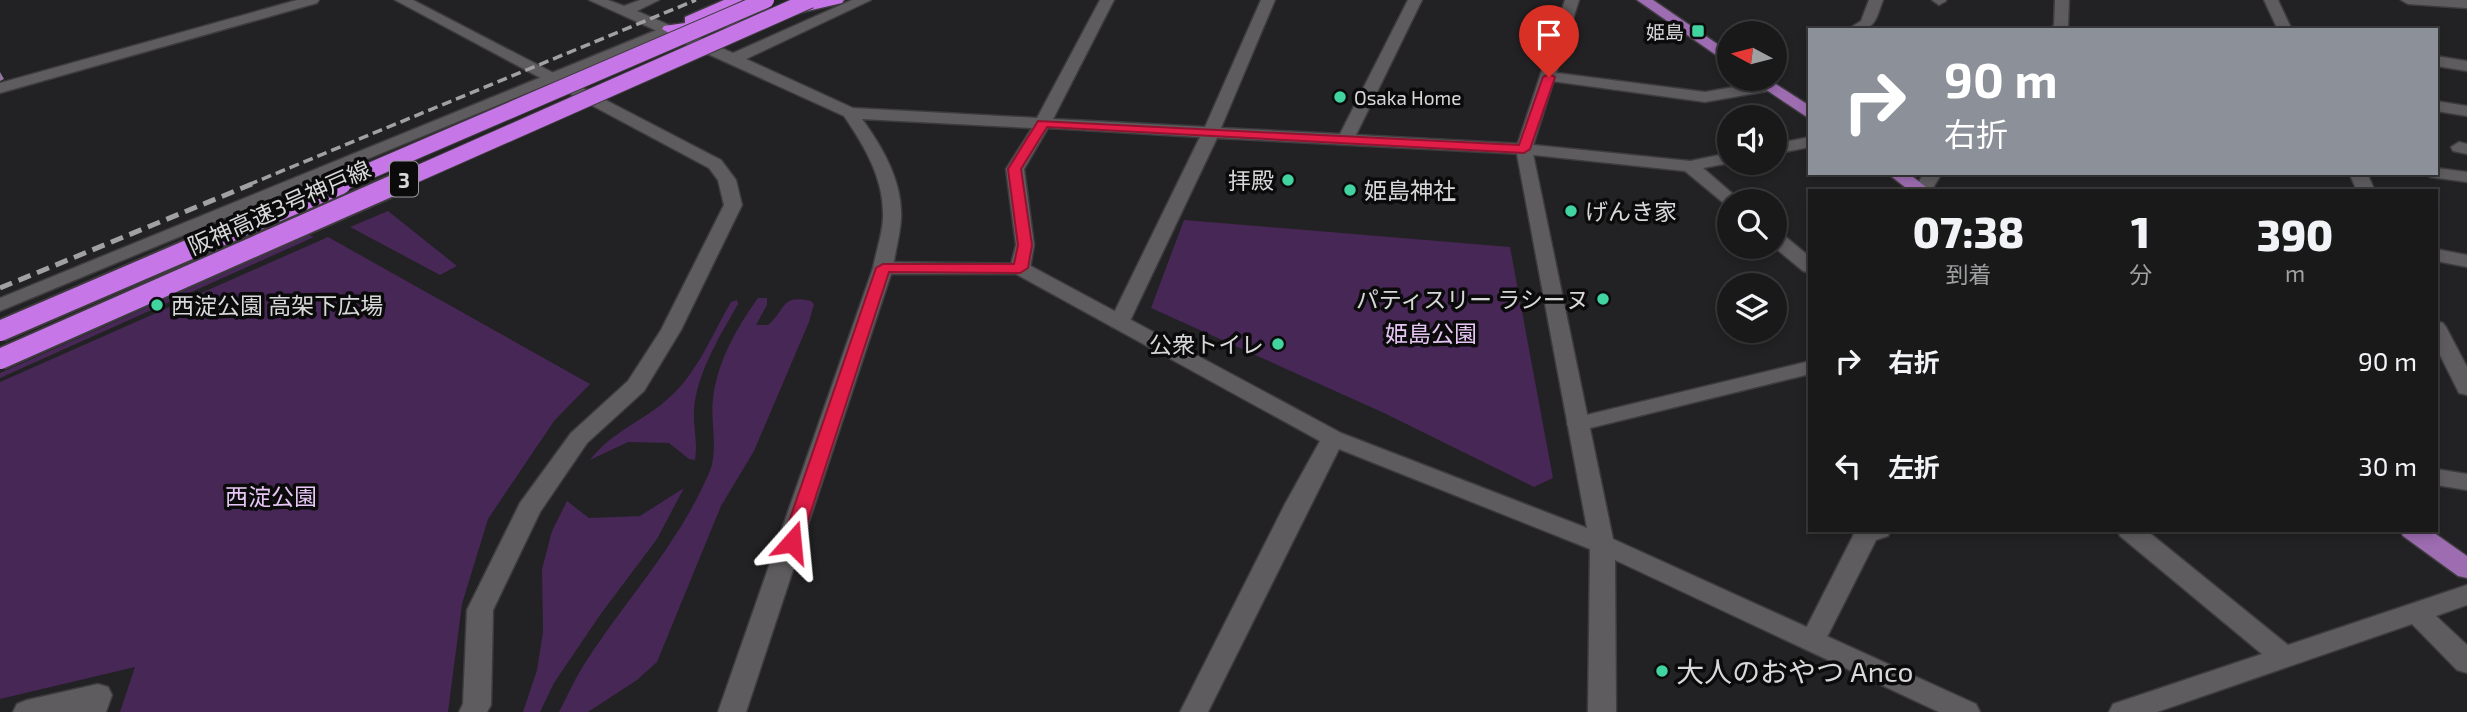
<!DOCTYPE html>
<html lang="ja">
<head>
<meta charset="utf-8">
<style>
	:root { --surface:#1a191a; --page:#232223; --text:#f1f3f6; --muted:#9fa0a2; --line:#383839 }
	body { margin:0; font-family:"Exo 2","Noto Sans JP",sans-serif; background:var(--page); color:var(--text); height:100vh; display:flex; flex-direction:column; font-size:26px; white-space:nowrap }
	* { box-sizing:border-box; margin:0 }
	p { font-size:23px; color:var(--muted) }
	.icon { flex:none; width:38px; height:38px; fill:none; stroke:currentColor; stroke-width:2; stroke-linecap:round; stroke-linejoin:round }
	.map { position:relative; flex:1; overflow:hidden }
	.side { position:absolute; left:1808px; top:189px; width:630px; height:343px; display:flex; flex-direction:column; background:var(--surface); border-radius:0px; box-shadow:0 4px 10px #0003,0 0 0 2px var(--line) }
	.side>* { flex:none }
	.guide { position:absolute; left:1808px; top:28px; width:630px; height:147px; border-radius:0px; box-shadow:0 4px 10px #0003,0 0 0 2px var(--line); background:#8c9099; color:#fff; overflow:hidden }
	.needle { width:46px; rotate:277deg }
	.controls { position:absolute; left:1717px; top:21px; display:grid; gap:14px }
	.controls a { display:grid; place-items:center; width:70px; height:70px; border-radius:50%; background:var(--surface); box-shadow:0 4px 10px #0003,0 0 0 2px var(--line); font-size:35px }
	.pin { position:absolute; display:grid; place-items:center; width:60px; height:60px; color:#fff; margin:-72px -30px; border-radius:50% 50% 50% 0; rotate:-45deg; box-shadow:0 0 7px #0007 }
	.pin .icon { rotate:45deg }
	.me { position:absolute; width:77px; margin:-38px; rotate:18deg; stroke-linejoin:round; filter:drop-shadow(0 0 5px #0008) }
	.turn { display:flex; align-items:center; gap:24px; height:147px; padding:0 21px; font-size:32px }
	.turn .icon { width:91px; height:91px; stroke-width:2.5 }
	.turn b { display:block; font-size:49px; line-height:60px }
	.eta { display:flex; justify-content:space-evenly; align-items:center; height:119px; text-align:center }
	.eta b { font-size:42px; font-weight:800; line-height:49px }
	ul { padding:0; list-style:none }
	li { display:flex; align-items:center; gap:21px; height:105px; padding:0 21px }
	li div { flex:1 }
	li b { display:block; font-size:26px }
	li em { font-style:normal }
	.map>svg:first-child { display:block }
	.green { fill:#472755 }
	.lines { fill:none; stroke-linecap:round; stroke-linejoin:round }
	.street-casing { stroke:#3d3b3e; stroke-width:3 }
	.secondary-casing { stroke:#3d3b3e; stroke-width:3 }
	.primary-casing { stroke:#3d3b3e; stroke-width:3 }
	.highway-casing { stroke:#3d3b3e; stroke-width:3 }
	.street { fill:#5e5c5f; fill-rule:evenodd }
	.secondary { fill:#5e5c5f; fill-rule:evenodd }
	.primary { fill:#9d6cb1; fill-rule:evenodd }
	.highway { fill:#c776e8; fill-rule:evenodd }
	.rail-far1 { stroke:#a1a0a2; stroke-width:3.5; stroke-dasharray:10 5; stroke-linecap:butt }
	.rail { stroke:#a1a0a2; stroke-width:5; stroke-dasharray:13 7; stroke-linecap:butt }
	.highway-bridge-far1-casing { stroke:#3d3b3e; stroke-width:18; stroke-linecap:butt }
	.highway-bridge-casing { stroke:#3d3b3e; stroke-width:24; stroke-linecap:butt }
	.highway-bridge-far1 { stroke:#c776e8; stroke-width:16 }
	.highway-bridge { stroke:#c776e8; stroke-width:20 }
	.shaded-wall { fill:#9477a0 }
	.route { fill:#e11d48; stroke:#92132f; stroke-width:2 }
	.poi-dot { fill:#41d4a1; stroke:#0b0b0c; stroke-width:2.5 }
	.labels { text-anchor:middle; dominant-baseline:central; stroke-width:7; stroke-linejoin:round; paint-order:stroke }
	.far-poi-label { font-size:19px; fill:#d8d7d9; stroke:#0b0b0c; text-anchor:end }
	.shield { fill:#0b0b0c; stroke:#9a9a9c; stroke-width:2 }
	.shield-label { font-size:21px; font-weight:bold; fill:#d8d7d9 }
	.poi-label { font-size:23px; fill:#d8d7d9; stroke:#0b0b0c; text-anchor:end }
	.street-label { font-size:23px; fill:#d8d7d9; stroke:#0b0b0c }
	.park-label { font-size:23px; fill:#e7c6f5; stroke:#0b0b0c }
	.near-poi-label { font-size:28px; fill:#d8d7d9; stroke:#0b0b0c; text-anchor:start }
</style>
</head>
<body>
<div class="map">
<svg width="2467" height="712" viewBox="0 0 2467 712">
	<rect width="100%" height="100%" fill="#222123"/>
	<path class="green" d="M 388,211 L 457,266 L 440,275 L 350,227 Z
		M 1184,220 L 1510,247 L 1553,478 L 1534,487 L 1384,413 L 1151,308 Z
		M 309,235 L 314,237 L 0,378 L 0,373 Z
		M 328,237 L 590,384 L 554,421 L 488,519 L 462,604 L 448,712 L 120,712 L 135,667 L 0,699 L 0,382 Z
		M 758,298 L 767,298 L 767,305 L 756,325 L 768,325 C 787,309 780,294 811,301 L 814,304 L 809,322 L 754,451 L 721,506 L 657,662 L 637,680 L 588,712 L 559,712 C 568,695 576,676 587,660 C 628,597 679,543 709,473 C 719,451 710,422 713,399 C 717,362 737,327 758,298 Z
		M 737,300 L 738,304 C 720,336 697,372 694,410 C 693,428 698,440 695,460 L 689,459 L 669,443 L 628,442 L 590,460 C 612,431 644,421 670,397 C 697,373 713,333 731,302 Z
		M 684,488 L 657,539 L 600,615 L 554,683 L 540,712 L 523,712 L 537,670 L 543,632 L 542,569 L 552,531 L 567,501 L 589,518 L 640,516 Z"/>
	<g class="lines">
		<defs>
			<path id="street" d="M 297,0 L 319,0 L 317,3 L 0,93 L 0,83 Z
				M 395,0 L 413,0 L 721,160 L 736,180 L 742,205 L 681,330 L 644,391 L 587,443 L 540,512 L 493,610 L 491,705 L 487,712 L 459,712 L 463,704 L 467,610 L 520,503 L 571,433 L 628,381 L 661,330 L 724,205 L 718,180 L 709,168 Z
				M 589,0 L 608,0 L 624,6 L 640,0 L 659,0 L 637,11 L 733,53 L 852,0 L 871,0 L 746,59 L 853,108 L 1037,118 L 1100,0 L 1114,0 L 1053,119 L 1205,127 L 1261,0 L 1275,0 L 1221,128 L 1340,134 L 1408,0 L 1422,0 L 1356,135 L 1524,144 L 1690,161 L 1729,153 L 1730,163 L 1703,168 L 1741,201 L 1729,201 L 1729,206 L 1726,205 L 1685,171 L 1524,154 L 1217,138 L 1129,323 L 1126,327 L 1112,327 L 1109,323 L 1200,137 L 1048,128 L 1024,169 L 1034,245 L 1030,268 L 1020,274 L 1010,268 L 1016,245 L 1006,169 L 1032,128 L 862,119 C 883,148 903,182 901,219 C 900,235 895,252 893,268 L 746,712 L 718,712 L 873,268 C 876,252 882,235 883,219 C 885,180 865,147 844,116 Z
				M 1869,0 L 1883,0 C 1874,25 1875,30 1847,30 L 1861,21 Z
				M 1932,0 L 1946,0 L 1946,1 L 1939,5 Z
				M 2055,0 L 2069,0 L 2068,26 L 2065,30 L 2049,30 L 2054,25 Z
				M 2264,0 L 2278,0 L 2292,30 L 2278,30 Z
				M 2401,0 L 2467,0 L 2467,8 L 2408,4 Z
				M 2436,56 L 2467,61 L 2467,71 L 2436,66 Z
				M 1549,72 L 1705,92 L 1768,81 L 1776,86 L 1768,91 L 1705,102 L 1544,80 L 1541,77 Z
				M 2436,101 L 2467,106 L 2467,116 L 2436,111 Z
				M 1810,137 L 1810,147 L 1774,154 L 1774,144 Z
				M 2459,142 L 2467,144 L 2467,154 L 2453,151 L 2451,147 Z
				M 2436,168 L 2467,172 L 2467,182 L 2430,177 L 2427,173 L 2436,173 Z
				M 1924,173 L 1942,173 L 1931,191 L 1913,191 Z
				M 2349,173 L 2367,173 L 2375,191 L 2357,191 Z
				M 1774,232 L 1781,233 L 1810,257 L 1810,273 L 1803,271 L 1774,247 Z
				M 2436,249 L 2467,255 L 2467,267 L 2436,261 Z
				M 2436,321 L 2443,323 L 2446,327 L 2467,367 L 2467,395 L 2459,393 L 2436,347 Z
				M 1810,361 L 1810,374 L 1578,431 L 1570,429 L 1567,424 L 1570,419 L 1578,417 Z
				M 2436,469 L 2467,474 L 2467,490 L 2436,485 Z
				M 1856,530 L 1891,530 L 1888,536 L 1876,540 L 1822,647 L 1813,650 L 1804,647 L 1800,640 Z
				M 2117,530 L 2146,530 L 2288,645 L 2467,585 L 2467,605 L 2436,616 L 2467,645 L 2467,673 L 2457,670 L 2412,624 L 2157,712 L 2109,712 L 2113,704 L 2262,654 L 2120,536 Z
				M 98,684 L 108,687 L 112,695 L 106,712 L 13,712 L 17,704 L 27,700 Z"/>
			<path id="secondary" d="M 1565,0 L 1579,0 L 1532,149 L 1613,539 L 1976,704 L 1980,712 L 1939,712 L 1615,560 L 1616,712 L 1588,712 L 1590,549 L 1339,449 L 1208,712 L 1180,712 L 1285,504 L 1320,441 L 1016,274 L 883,274 L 873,268 L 883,262 L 1027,264 L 1341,433 L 1587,528 L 1516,149 Z
				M 669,25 L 676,29 L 674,32 L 0,311 L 0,298 Z"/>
			<path id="primary" d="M 1637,0 L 1653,0 L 1729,52 L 1729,64 Z
				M 1750,79 L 1768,79 L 1810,106 L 1810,119 Z
				M 1887,173 L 1908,173 L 1931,191 L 1910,191 Z
				M 2400,530 L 2430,530 L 2467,556 L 2467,578 L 2458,576 L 2403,536 Z"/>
			<path id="highway" d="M 724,0 L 743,0 L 698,22 L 747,17 L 819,0 L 844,0 L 842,3 L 747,25 L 669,33 L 662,29 L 664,26 L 685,23 L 685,17 Z"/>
		</defs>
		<use href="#street" class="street-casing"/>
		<use href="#secondary" class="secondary-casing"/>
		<use href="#primary" class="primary-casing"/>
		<use href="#highway" class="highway-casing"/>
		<use href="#street" class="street"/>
		<use href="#secondary" class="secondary"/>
		<use href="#primary" class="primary"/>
		<use href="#highway" class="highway"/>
		<path class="rail-far1" d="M 248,185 L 696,0"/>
		<path class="rail" d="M 0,288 L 252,184"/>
		<defs>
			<path id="highway-bridge-far1" d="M 337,185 L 766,0
				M 392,185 L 810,0"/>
			<path id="highway-bridge" d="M 0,331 L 341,184
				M 0,359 L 396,184"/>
		</defs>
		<use href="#highway-bridge-far1" class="highway-bridge-far1-casing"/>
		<use href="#highway-bridge" class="highway-bridge-casing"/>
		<use href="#highway-bridge-far1" class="highway-bridge-far1"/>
		<use href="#highway-bridge" class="highway-bridge"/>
	</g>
	<path class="shaded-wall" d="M 0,72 L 4,79 L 0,81 Z"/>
	<path class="route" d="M 1549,74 L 1555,77 L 1530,149 L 1524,153 L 1047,127 L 1021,169 L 1032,245 L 1028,268 L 1020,273 L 889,272 L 801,542 L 798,547 L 785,547 L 782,542 L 876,268 L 883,264 L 1014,264 L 1018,245 L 1008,169 L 1038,121 L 1519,145 L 1543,77 Z"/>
	<g class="poi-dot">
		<rect x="1691" y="24" width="14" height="14" rx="3.5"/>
		<circle cx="1340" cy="97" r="7"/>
		<circle cx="1288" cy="180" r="7"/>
		<circle cx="1350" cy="190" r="7"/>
		<circle cx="1571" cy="211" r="7"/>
		<circle cx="1603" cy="299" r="7"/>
		<circle cx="157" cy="305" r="7"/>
		<circle cx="1278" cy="344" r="7"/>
		<circle cx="1662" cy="671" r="7"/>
	</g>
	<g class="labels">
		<g class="far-poi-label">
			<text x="1684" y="31">姫島</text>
			<text x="1354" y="97" text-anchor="start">Osaka Home</text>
		</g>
		<rect class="shield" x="390" y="161.5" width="28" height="35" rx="5"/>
		<g class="shield-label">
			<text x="404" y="179">3</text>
		</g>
		<g class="poi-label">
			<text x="1274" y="180">拝殿</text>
			<text x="1364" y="190" text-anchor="start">姫島神社</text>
			<text x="1585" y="211" text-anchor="start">げんき家</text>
			<text x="1589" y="299">パティスリー ラシーヌ</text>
			<text x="171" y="305" text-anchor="start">西淀公園 高架下広場</text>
			<text x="1264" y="344">公衆トイレ</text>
		</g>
		<g class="street-label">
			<text transform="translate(279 207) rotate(-24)">阪神高速3号神戸線</text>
		</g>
		<g class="park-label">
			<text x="1431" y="333">姫島公園</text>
			<text x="271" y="496">西淀公園</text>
		</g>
		<g class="near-poi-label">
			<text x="1676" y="671">大人のおやつ Anco</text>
		</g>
	</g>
</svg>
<div class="controls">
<a><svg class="needle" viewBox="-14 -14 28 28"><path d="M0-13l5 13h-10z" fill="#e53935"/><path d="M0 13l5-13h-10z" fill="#9fa0a2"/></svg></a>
<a><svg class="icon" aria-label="sound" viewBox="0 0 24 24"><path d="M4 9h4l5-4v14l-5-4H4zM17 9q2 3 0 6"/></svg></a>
<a><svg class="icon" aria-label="search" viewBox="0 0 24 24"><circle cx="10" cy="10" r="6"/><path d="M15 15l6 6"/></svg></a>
<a><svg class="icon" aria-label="layers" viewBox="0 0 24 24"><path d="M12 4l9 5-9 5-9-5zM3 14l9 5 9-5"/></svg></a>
</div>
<div class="pin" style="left:1549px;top:77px;background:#d93025"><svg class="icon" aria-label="arrive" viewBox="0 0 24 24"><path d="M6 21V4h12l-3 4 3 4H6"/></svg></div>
<svg class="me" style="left:792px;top:542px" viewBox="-20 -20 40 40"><path d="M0-17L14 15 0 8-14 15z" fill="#e11d48" stroke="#fff" stroke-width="4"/></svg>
<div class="guide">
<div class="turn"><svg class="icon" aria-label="right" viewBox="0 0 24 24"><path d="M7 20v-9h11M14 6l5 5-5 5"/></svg><div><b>90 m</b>右折</div></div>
</div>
<section class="side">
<div class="eta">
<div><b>07:38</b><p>到着</p></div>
<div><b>1</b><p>分</p></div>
<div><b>390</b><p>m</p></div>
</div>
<ul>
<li><svg class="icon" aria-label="right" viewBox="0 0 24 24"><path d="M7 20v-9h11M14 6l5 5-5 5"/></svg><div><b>右折</b></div><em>90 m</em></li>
<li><svg class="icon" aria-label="left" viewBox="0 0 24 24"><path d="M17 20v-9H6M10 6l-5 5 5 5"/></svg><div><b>左折</b></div><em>30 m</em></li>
</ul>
</section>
</div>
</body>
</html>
